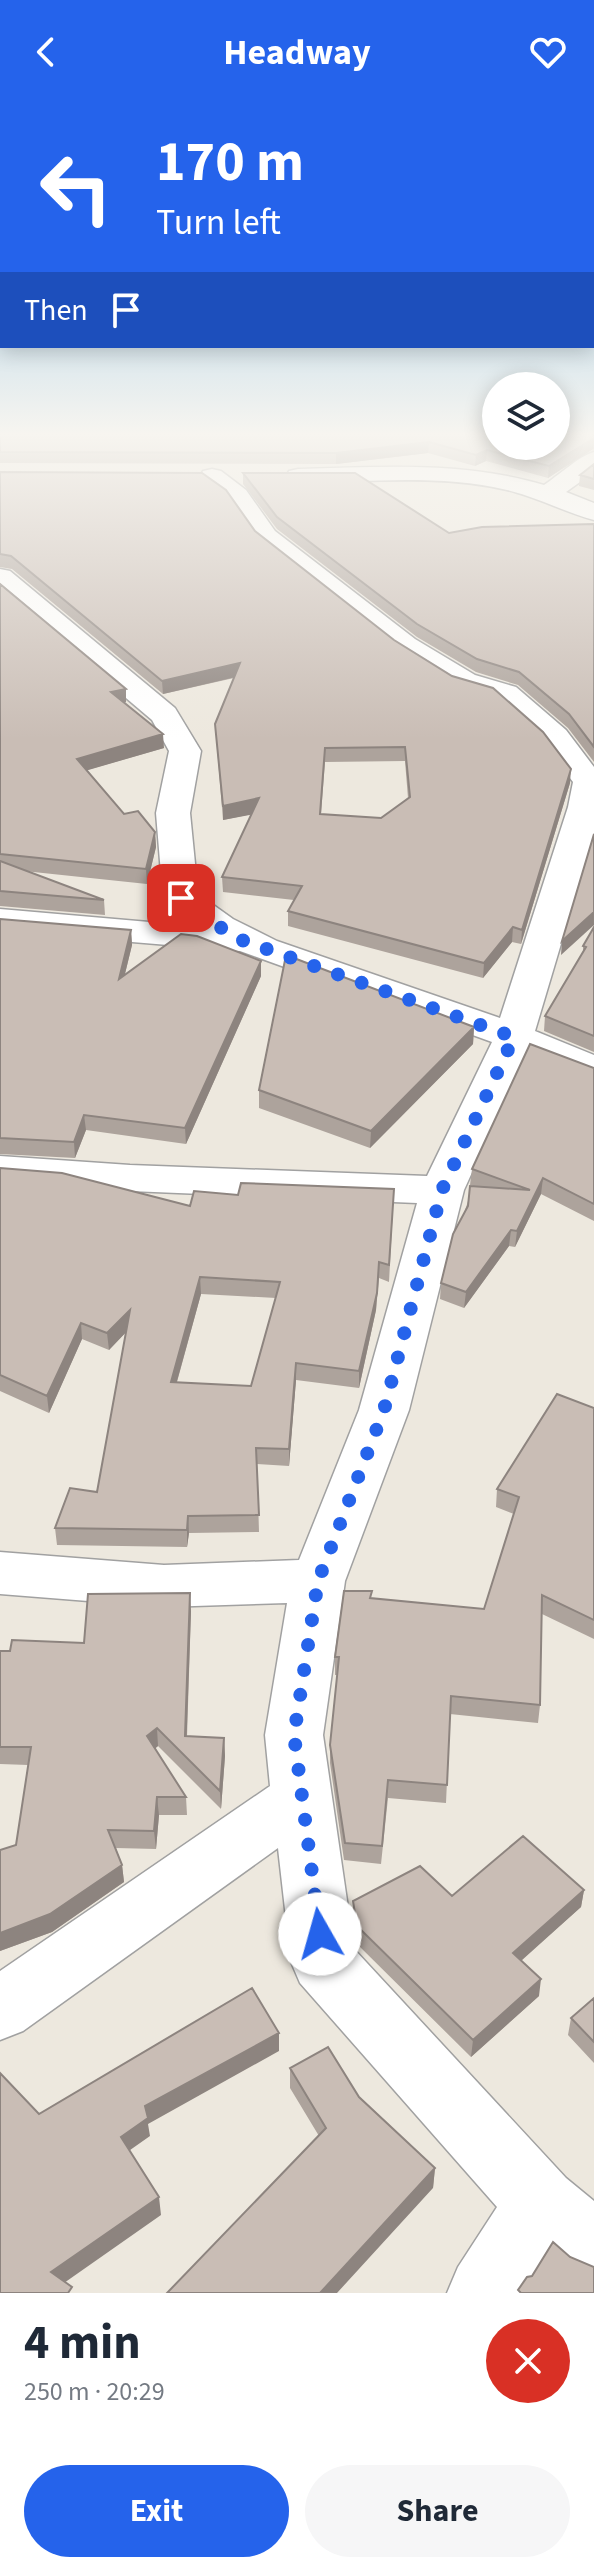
<!DOCTYPE html>
<html lang="en">
<head>
<meta charset="utf-8">
<style>
	:root { --surface:#fff; --page:#f6f6f7; --text:#1f2937; --muted:#747a83; --accent:#2563eb }
	body { margin:0; font-family:"Source Sans 3",sans-serif; background:var(--page); color:var(--text); height:100vh; display:flex; flex-direction:column; font-size:30px; white-space:nowrap }
	* { box-sizing:border-box; margin:0 }
	p { font-size:26px; color:var(--muted) }
	.icon { flex:none; width:44px; height:44px; fill:none; stroke:currentColor; stroke-width:2; stroke-linecap:round; stroke-linejoin:round }
	.map { position:relative; height:2189px; overflow:hidden }
	.drawer { display:flex; flex-direction:column; background:var(--surface); flex:1 }
	.drawer>* { flex:none }
	.guide { position:absolute; left:0px; top:0px; width:594px; height:244px; box-shadow:0 4px 20px #0003; background:#2563eb; color:#fff; overflow:hidden }
	.fabs { position:absolute; left:482px; top:268px; display:grid; gap:16px }
	.fabs a { display:grid; place-items:center; width:88px; height:88px; border-radius:50%; background:var(--surface); box-shadow:0 4px 20px #0003; font-size:40px }
	.pin { position:absolute; display:grid; place-items:center; width:68px; height:68px; color:#fff; margin:-34px; border-radius:16px; box-shadow:0 4px 12px #0006 }
	.me { position:absolute; width:88px; margin:-44px; rotate:353deg; stroke-linejoin:round; filter:drop-shadow(0 0 6px #0008) }
	.turn { display:flex; align-items:center; gap:28px; height:168px; padding:0 24px; font-size:36px }
	.turn .icon { width:104px; height:104px; stroke-width:2.5 }
	.turn b { display:block; font-size:56px; line-height:68px }
	.then { display:flex; align-items:center; height:76px; padding:0 24px; background:#0003; gap:16px; font-size:30px }
	.round { display:grid; place-items:center; flex:none; width:84px; height:84px; border-radius:42px; background:var(--page) }
	.summary { display:flex; align-items:center; justify-content:space-between; height:136px; padding:0 24px }
	h1 { font-size:48px; font-weight:700; line-height:60px }
	.button { display:flex; gap:16px; margin-top:auto; padding:16px 24px }
	.button a { flex:1; height:92px; border-radius:48px; background:var(--accent); color:#fff; font-size:32px; font-weight:700; line-height:92px; text-align:center }
	.button a+a { background:var(--page); color:var(--text) }
	header { display:flex; justify-content:space-between; align-items:center; height:104px; padding:0 24px; background:var(--accent); color:#fff; font-size:36px; font-weight:700 }
	.map>svg:first-child { display:block }
	.lines { fill:none; stroke-linecap:round; stroke-linejoin:round }
	.minor-casing { stroke:#a1a1a1; stroke-width:3 }
	.minor { fill:#fff; fill-rule:evenodd }
	.wall { fill:#ada39c; fill-rule:evenodd }
	.shaded-wall { fill:#8d847f }
	.building { fill:#c9bdb5; stroke:#8d847f; stroke-width:2; fill-rule:evenodd }
	.route { stroke:#2563eb; stroke-width:14; stroke-dasharray:0 25.2 }
</style>
</head>
<body>
<header><svg class="icon" aria-label="back" viewBox="0 0 24 24"><path d="M15 5l-7 7 7 7"/></svg>Headway<svg class="icon" aria-label="heart" viewBox="0 0 24 24"><path d="M12 20l-8-8c-3-5 5-10 8-4 3-6 11-1 8 4z"/></svg></header>
<div class="map">
<svg width="594" height="2189" viewBox="0 0 594 2189">
	<rect width="100%" height="100%" fill="#ede8de"/>
	<g class="lines">
		<defs>
			<path id="minor" d="M 594,348 L 594,368 L 566,388 L 594,399 L 594,416 C 564,408 537,393 507,386 C 439,370 367,378 298,379 L 289,377 L 286,372 L 289,367 L 298,365 C 381,363 463,357 544,381 C 558,372 579,352 594,348 Z
				M 212,365 L 221,367 L 246,386 L 275,427 L 415,535 L 475,571 L 516,583 L 566,626 L 594,663 L 594,729 L 535,927 L 594,951 L 594,977 L 525,951 L 464,1086 L 409,1306 L 345,1477 L 323,1631 L 354,1845 L 566,2074 L 594,2097 L 594,2180 L 568,2170 L 549,2153 L 526,2189 L 447,2189 L 458,2163 L 497,2103 L 300,1879 L 291,1858 L 278,1744 L 23,1927 L 0,1936 L 0,1867 L 270,1682 L 265,1631 L 287,1499 L 164,1503 L 0,1490 L 0,1448 L 164,1461 L 299,1456 L 359,1306 L 417,1099 L 130,1087 L 0,1078 L 0,1052 L 130,1061 L 427,1072 L 492,938 L 240,847 L 0,827 L 0,805 L 195,822 L 163,794 L 156,709 L 169,647 L 152,616 L 0,487 L 0,465 L 10,467 L 175,604 L 201,647 L 190,709 L 198,790 L 233,815 L 277,837 L 500,914 L 568,703 L 573,678 L 544,640 L 494,595 L 453,583 L 395,547 L 257,437 L 228,396 L 200,372 L 203,367 Z"/>
		</defs>
		<use href="#minor" class="minor-casing"/>
		<use href="#minor" class="minor"/>
	</g>
	<path class="wall" d="M 0,328 L 594,328 L 594,346 L 593,345 L 548,374 L 486,357 L 475,362 L 428,349 L 336,360 L 0,359 Z
		M 594,360 L 594,386 L 579,382 L 580,371 Z
		M 0,368 L 255,427 L 570,679 L 521,840 L 512,838 L 483,874 L 288,822 L 288,807 L 294,796 L 223,788 L 222,773 L 252,710 L 223,716 L 215,620 L 234,574 L 163,590 L 12,465 L 0,463 ZM 405,657 L 408,694 L 381,714 L 321,710 L 325,658 Z
		M 243,369 L 449,429 L 594,420 L 594,658 L 568,624 L 518,581 L 476,568 L 417,533 L 277,425 L 243,380 Z
		M 0,479 L 126,585 L 126,598 L 124,599 L 164,644 L 87,666 L 124,710 L 155,728 L 156,743 L 147,780 L 24,767 L 104,796 L 105,811 L 0,802 Z
		M 0,815 L 131,826 L 132,841 L 125,870 L 261,857 L 261,872 L 186,1040 L 86,1026 L 75,1054 L 0,1050 Z
		M 594,823 L 594,948 L 544,927 L 545,912 L 583,849 L 583,842 Z
		M 474,923 L 473,940 L 370,1044 L 259,1004 L 259,986 Z
		M 594,964 L 594,1117 L 541,1090 L 515,1143 L 509,1142 L 464,1204 L 440,1195 L 441,1179 L 473,1082 L 470,1081 L 472,1065 Z
		M 0,1064 L 190,1102 L 238,1091 L 394,1085 L 389,1178 L 379,1174 L 376,1206 L 359,1284 L 296,1276 L 289,1362 L 257,1360 L 259,1428 L 189,1429 L 187,1443 L 57,1441 L 55,1424 L 97,1388 L 127,1227 L 109,1246 L 82,1235 L 49,1309 L 0,1287 ZM 201,1190 L 276,1194 L 251,1282 L 177,1278 Z
		M 594,1304 L 594,1535 L 542,1510 L 540,1601 L 538,1619 L 450,1610 L 446,1699 L 388,1694 L 381,1760 L 344,1756 L 330,1659 L 330,1641 L 337,1571 L 335,1571 L 335,1553 L 372,1494 L 484,1505 L 514,1410 L 496,1403 L 497,1385 Z
		M 191,1507 L 187,1633 L 224,1634 L 225,1652 L 221,1705 L 158,1642 L 155,1644 L 186,1693 L 187,1711 L 159,1711 L 156,1745 L 116,1744 L 122,1761 L 124,1778 L 52,1828 L 0,1847 L 0,1746 L 16,1741 L 28,1661 L 0,1660 L 0,1547 L 10,1547 L 84,1539 Z
		M 584,1786 L 581,1803 L 521,1856 L 539,1892 L 471,1953 L 356,1839 L 353,1814 L 353,1797 Z
		M 594,1894 L 594,1959 L 568,1931 L 571,1914 Z
		M 290,1964 L 359,1993 L 435,2064 L 433,2084 L 319,2032 L 290,1984 Z"/>
	<path class="shaded-wall" d="M 594,334 L 593,345 L 548,374 L 549,362 Z
		M 429,338 L 428,349 L 336,360 L 336,349 Z
		M 487,346 L 486,357 L 475,362 L 476,351 Z
		M 240,559 L 240,572 L 163,590 L 162,577 Z
		M 126,585 L 126,598 L 111,602 L 111,588 Z
		M 163,630 L 164,644 L 78,669 L 77,655 Z
		M 571,665 L 570,679 L 521,840 L 522,826 Z
		M 259,694 L 260,709 L 223,716 L 223,702 Z
		M 155,728 L 156,743 L 147,780 L 146,765 Z
		M 594,808 L 594,821 L 561,851 L 562,837 Z
		M 513,823 L 512,838 L 483,874 L 484,859 Z
		M 131,826 L 132,841 L 120,890 L 119,875 Z
		M 261,857 L 261,872 L 186,1040 L 185,1024 Z
		M 474,923 L 473,940 L 370,1044 L 371,1027 Z
		M 84,1011 L 86,1026 L 75,1054 L 74,1038 Z
		M 543,1074 L 541,1090 L 515,1143 L 517,1127 Z
		M 511,1126 L 509,1142 L 464,1204 L 466,1188 Z
		M 379,1158 L 376,1206 L 359,1284 L 359,1267 Z
		M 200,1173 L 201,1190 L 172,1295 L 171,1278 Z
		M 130,1206 L 132,1222 L 109,1246 L 107,1229 Z
		M 81,1219 L 82,1235 L 49,1309 L 47,1292 Z
		M 296,1259 L 296,1276 L 289,1362 L 289,1345 Z
		M 188,1412 L 189,1429 L 187,1443 L 187,1426 Z
		M 190,1489 L 191,1507 L 186,1650 L 185,1632 Z
		M 157,1624 L 158,1642 L 149,1650 L 147,1632 Z
		M 224,1634 L 225,1652 L 221,1705 L 220,1687 Z
		M 157,1693 L 159,1711 L 156,1745 L 154,1727 Z
		M 122,1761 L 124,1778 L 52,1828 L 0,1847 L 0,1829 Z
		M 584,1786 L 581,1803 L 511,1866 L 513,1849 Z
		M 541,1875 L 539,1892 L 471,1953 L 473,1936 Z
		M 279,1929 L 279,1947 L 148,2020 L 150,2032 L 123,2051 L 121,2033 L 145,2002 Z
		M 435,2064 L 433,2084 L 337,2189 L 320,2189 Z
		M 159,2093 L 161,2111 L 54,2186 L 51,2168 Z"/>
	<path class="building" d="M 0,328 L 496,328 L 496,342 L 556,342 L 556,328 L 594,328 L 594,334 L 549,362 L 487,346 L 476,351 L 429,338 L 336,349 L 0,348 Z
		M 594,360 L 594,375 L 580,371 Z
		M 0,368 L 202,369 L 226,386 L 255,427 L 394,536 L 452,572 L 493,584 L 543,628 L 571,665 L 522,826 L 513,823 L 484,859 L 288,807 L 302,782 L 222,773 L 259,694 L 223,702 L 215,620 L 240,559 L 162,577 L 11,452 L 0,450 ZM 405,643 L 410,693 L 381,714 L 320,710 L 325,644 Z
		M 243,369 L 355,369 L 449,429 L 482,423 L 594,420 L 594,643 L 569,610 L 519,568 L 477,555 L 417,520 L 277,413 Z
		M 0,480 L 126,585 L 111,588 L 163,630 L 77,655 L 124,710 L 138,707 L 155,728 L 146,765 L 0,750 Z
		M 594,730 L 594,808 L 562,837 Z
		M 0,757 L 104,796 L 0,787 Z
		M 0,815 L 131,826 L 119,875 L 181,830 L 197,832 L 261,857 L 185,1024 L 84,1011 L 74,1038 L 0,1034 Z
		M 594,823 L 594,932 L 545,912 L 586,843 L 583,842 Z
		M 286,851 L 474,923 L 371,1027 L 259,986 Z
		M 530,940 L 594,964 L 594,1100 L 543,1074 L 517,1127 L 511,1126 L 466,1188 L 441,1179 L 453,1130 L 468,1102 L 470,1082 L 530,1086 L 472,1065 Z
		M 0,1064 L 62,1069 L 190,1102 L 194,1087 L 238,1091 L 241,1079 L 394,1085 L 389,1161 L 379,1158 L 377,1189 L 359,1267 L 296,1259 L 289,1345 L 256,1344 L 259,1411 L 188,1412 L 187,1426 L 55,1424 L 70,1384 L 97,1388 L 130,1206 L 107,1229 L 81,1219 L 47,1292 L 0,1271 ZM 200,1173 L 280,1178 L 251,1282 L 171,1278 Z
		M 557,1290 L 594,1304 L 594,1516 L 542,1491 L 540,1601 L 451,1592 L 447,1681 L 388,1676 L 382,1742 L 345,1739 L 330,1641 L 339,1553 L 335,1553 L 344,1487 L 372,1487 L 370,1494 L 484,1505 L 519,1393 L 497,1385 Z
		M 190,1489 L 185,1632 L 224,1634 L 220,1687 L 157,1624 L 147,1632 L 186,1693 L 157,1693 L 154,1727 L 108,1726 L 122,1761 L 50,1810 L 0,1829 L 0,1746 L 16,1741 L 31,1643 L 0,1643 L 0,1547 L 10,1547 L 12,1536 L 84,1539 L 88,1490 Z
		M 523,1732 L 584,1786 L 513,1849 L 541,1875 L 473,1936 L 357,1822 L 353,1797 L 420,1762 L 452,1792 Z
		M 252,1884 L 279,1929 L 145,2002 L 148,2014 L 121,2033 L 159,2093 L 51,2168 L 72,2183 L 68,2189 L 0,2189 L 0,1969 L 39,2010 Z
		M 594,1894 L 594,1938 L 571,1914 Z
		M 328,1943 L 359,1993 L 435,2064 L 320,2189 L 167,2189 L 326,2024 L 290,1964 Z
		M 553,2138 L 570,2153 L 594,2163 L 594,2189 L 521,2189 L 518,2186 L 527,2173 L 532,2172 Z"/>
	<linearGradient id="sky" x2="0" y2="1"><stop stop-color="#89c1e5"/><stop offset="0.52" stop-color="#f7f5f0"/><stop offset="1" stop-color="#f7f5f0" stop-opacity="0"/></linearGradient>
	<rect width="594" height="635" fill="url(#sky)"/>
	<g class="lines">
		<path class="route" d="M 181,794 L 199,811 L 244,837 L 514,933 L 442,1086 L 384,1306 L 318,1477 L 294,1631 L 320,1830"/>
	</g>
</svg>
<div class="fabs">
<a><svg class="icon" aria-label="layers" viewBox="0 0 24 24"><path d="M12 4l9 5-9 5-9-5zM3 14l9 5 9-5"/></svg></a>
</div>
<div class="pin" style="left:181px;top:794px;background:#d93025"><svg class="icon" aria-label="arrive" viewBox="0 0 24 24"><path d="M6 21V4h12l-3 4 3 4H6"/></svg></div>
<svg class="me" style="left:320px;top:1830px" viewBox="-20 -20 40 40"><circle r="19" fill="#fff"/><path d="M0-13L10 11 0 6-10 11z" fill="#2563eb"/></svg>
<div class="guide">
<div class="turn"><svg class="icon" aria-label="left" viewBox="0 0 24 24"><path d="M17 20v-9H6M10 6l-5 5 5 5"/></svg><div><b>170 m</b>Turn left</div></div>
<div class="then">Then<svg class="icon" aria-label="arrive" viewBox="0 0 24 24"><path d="M6 21V4h12l-3 4 3 4H6"/></svg></div>
</div>
</div>
<section class="drawer">
<div class="summary"><div><h1>4 min</h1><p>250 m · 20:29</p></div><a class="round" style="background:#d93025;color:#fff"><svg class="icon" aria-label="close" viewBox="0 0 24 24"><path d="M6 6l12 12M18 6L6 18"/></svg></a></div>
<div class="button"><a>Exit</a><a>Share</a></div>
</section>
</body>
</html>
